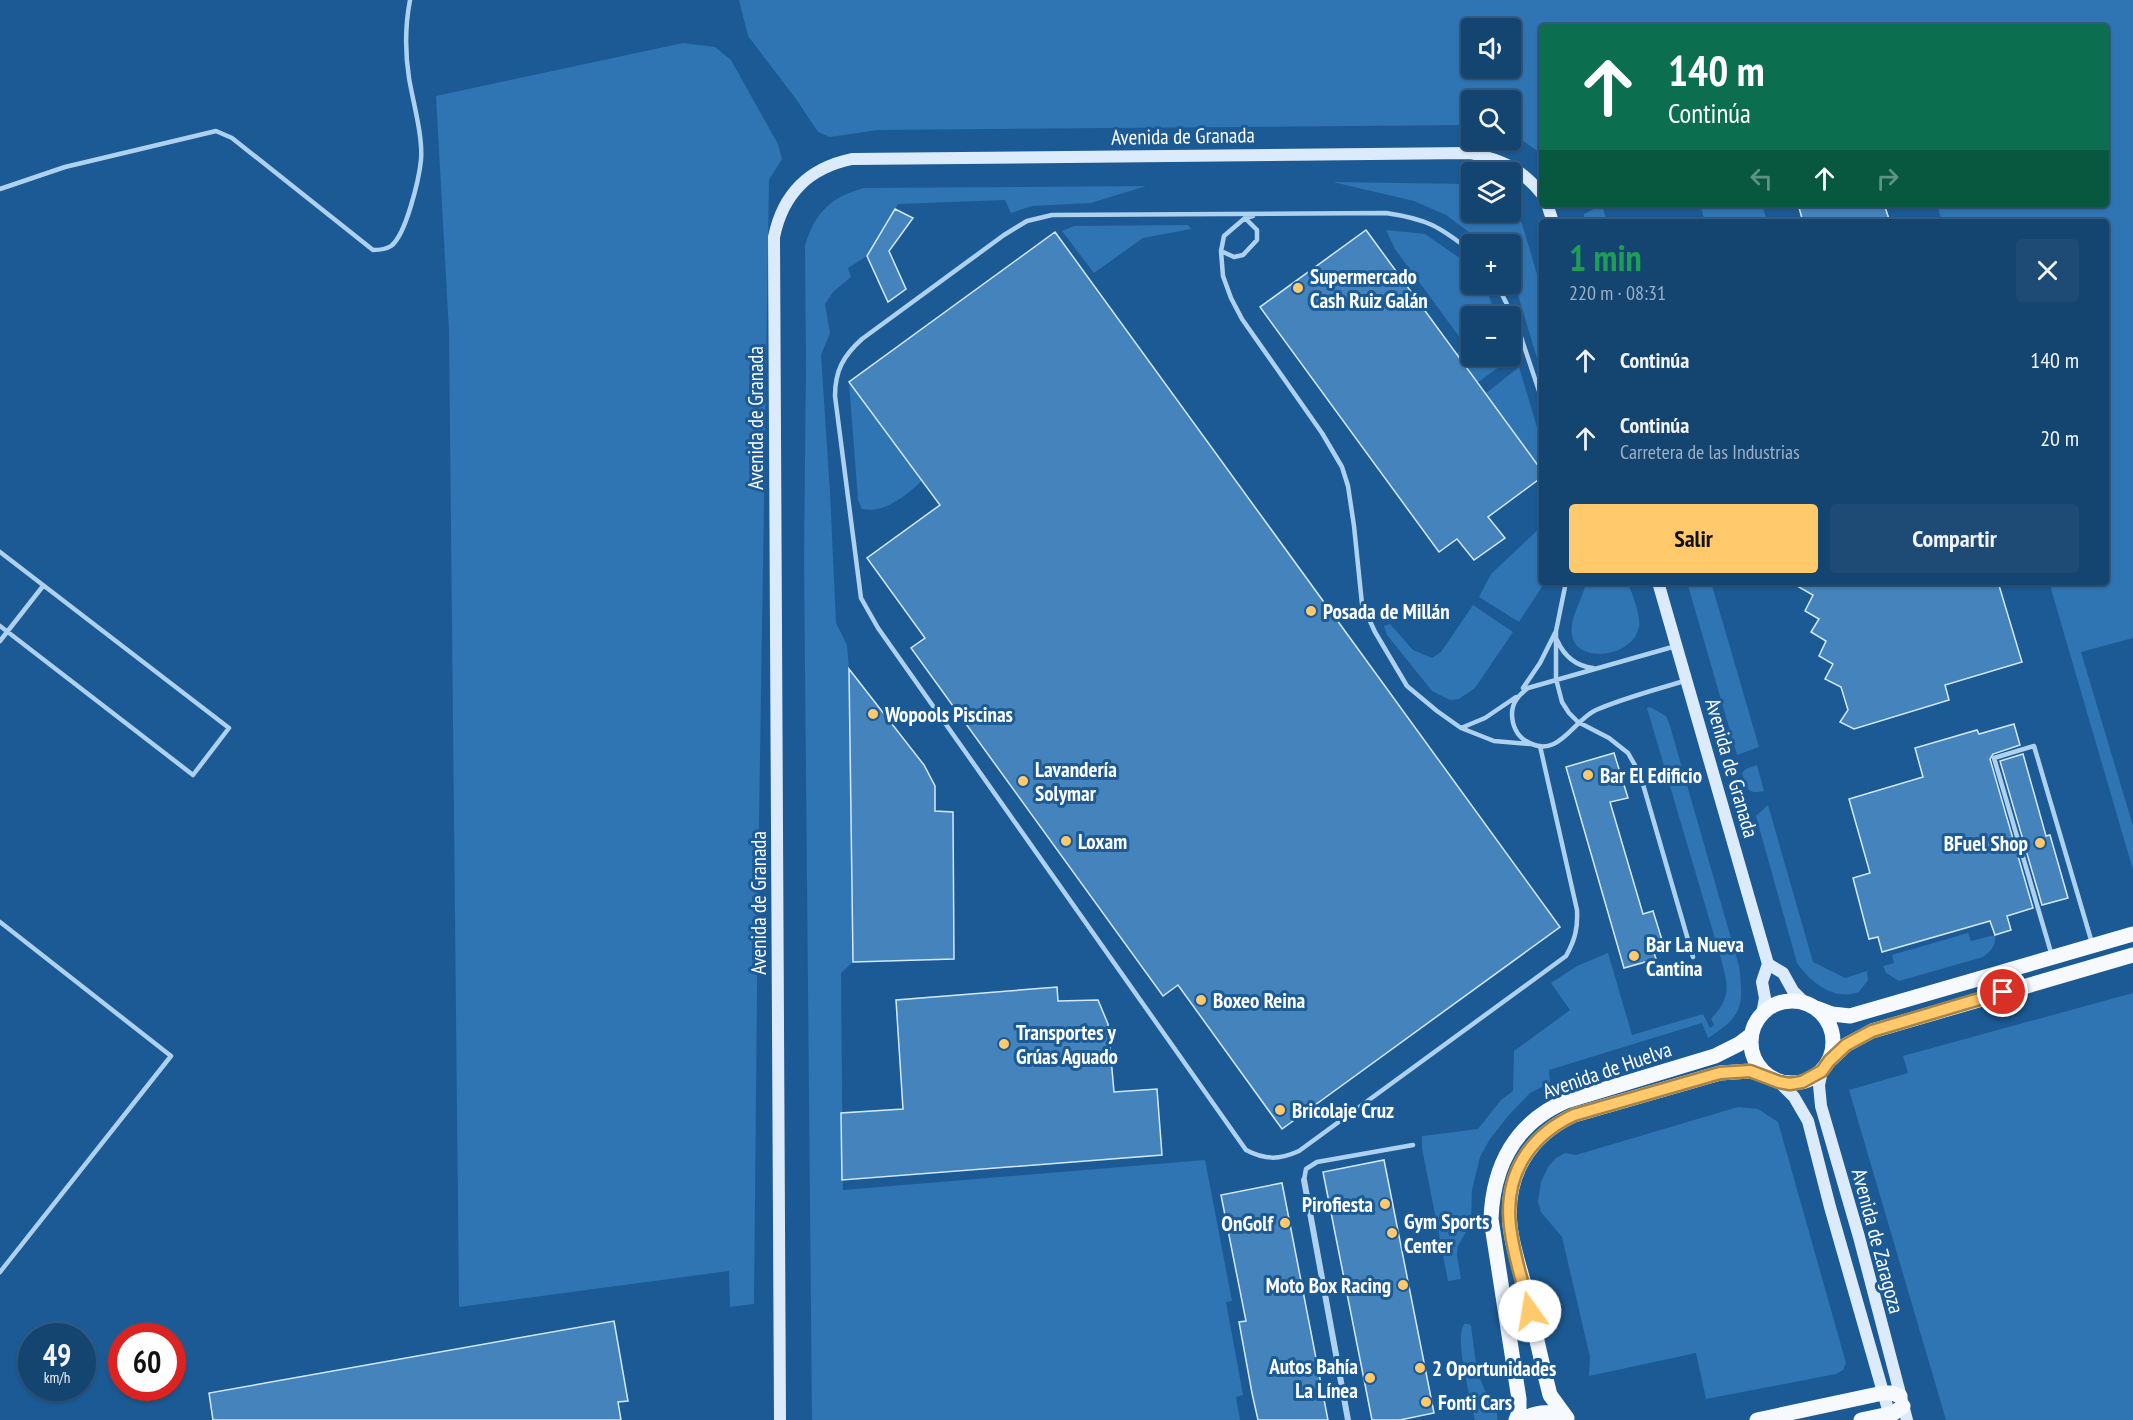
<!DOCTYPE html>
<html lang="es">
<head>
<meta charset="utf-8">
<style>
	:root { --surface:#144470; --page:#1d4b75; --text:#f1f3f6; --muted:#9db0c3; --line:#335c83; --accent:#ffc96c }
	body { margin:0; font-family:"PT Sans Narrow",sans-serif; background:var(--page); color:var(--text); height:100vh; display:flex; flex-direction:column; font-size:22px; white-space:nowrap }
	* { box-sizing:border-box; margin:0 }
	p { font-size:20px; color:var(--muted) }
	.icon { flex:none; width:33px; height:33px; fill:none; stroke:currentColor; stroke-width:2; stroke-linecap:round; stroke-linejoin:round }
	.map { position:relative; flex:1; overflow:hidden }
	.details { position:absolute; left:1539px; top:219px; width:570px; height:366px; display:flex; flex-direction:column; background:var(--surface); border-radius:6px; box-shadow:0 2px 4px #0004,0 0 0 2px var(--line) }
	.details>* { flex:none }
	.top-card { position:absolute; left:1539px; top:24px; width:570px; height:183px; border-radius:6px; box-shadow:0 2px 4px #0004,0 0 0 2px var(--line); background:#0b6e4f; color:#fff; overflow:hidden }
	.controls { position:absolute; left:1461px; top:18px; display:grid; gap:12px }
	.controls a { display:grid; place-items:center; width:60px; height:60px; border-radius:6px; background:var(--surface); box-shadow:0 2px 4px #0004,0 0 0 2px var(--line); font-size:30px }
	.speed { position:absolute; left:18px; top:1323px; display:flex; gap:12px; font-size:30px; font-weight:700; text-align:center }
	.speed>* { display:grid; place-content:center; width:78px; height:78px; border-radius:50%; background:var(--surface); box-shadow:0 2px 4px #0004,0 0 0 2px var(--line); line-height:1 }
	.speed small { font-size:15px; font-weight:400 }
	.speed .limit { border:9px solid #d22; background:#fff; color:#111 }
	.pin { position:absolute; display:grid; place-items:center; width:51px; height:51px; color:#fff; margin:-26px; border:3px solid #fff; border-radius:50%; box-shadow:0 2px 6px #0007 }
	.me { position:absolute; width:66px; margin:-33px; rotate:347deg; stroke-linejoin:round; filter:drop-shadow(0 0 4px #0008) }
	.turn { display:flex; align-items:center; gap:21px; height:126px; padding:0 30px; font-size:27px }
	.turn .icon { width:78px; height:78px; stroke-width:2.5 }
	.turn b { display:block; font-size:42px; line-height:51px }
	.lanes { display:flex; align-items:center; height:57px; padding:0 30px; background:#0003; justify-content:center; gap:30px; direction:ltr }
	.lanes .off { opacity:.35 }
	.round { display:grid; place-items:center; flex:none; width:63px; height:63px; border-radius:6px; background:var(--page) }
	.overview { display:flex; align-items:center; justify-content:space-between; height:102px; padding:0 30px }
	h1 { font-size:36px; font-weight:700; line-height:45px; color:#1e9e55 }
	.cta { display:flex; gap:12px; margin-top:auto; padding:12px 30px }
	.cta a { flex:1; height:69px; border-radius:6px; background:var(--accent); color:#111; font-size:24px; font-weight:700; line-height:69px; text-align:center }
	.cta a+a { background:var(--page); color:var(--text) }
	ul { padding:0; list-style:none }
	li { display:flex; align-items:center; gap:18px; height:78px; padding:0 30px }
	li div { flex:1 }
	li b { display:block; font-size:22px }
	li em { font-style:normal }
	.map>svg:first-child { display:block }
	.green { fill:#2f74b3; fill-rule:evenodd }
	.building { fill:#4483bb; stroke:#d4e9fb; stroke-width:1.5 }
	.lines { fill:none; stroke-linecap:round; stroke-linejoin:round }
	.lane { stroke:#aed1ef; stroke-width:4.5 }
	.street { stroke:#aed1ef; stroke-width:6 }
	.secondary { stroke:#dbebfb; stroke-width:12 }
	.primary { stroke:#f6faff; stroke-width:15 }
	.route-casing { stroke:#a68346; stroke-width:15 }
	.route { stroke:#ffc96c; stroke-width:10 }
	.poi-dot { fill:#ffc96c; stroke:#1b5a95; stroke-width:2 }
	.labels { text-anchor:middle; dominant-baseline:central; stroke-width:6; stroke-linejoin:round; paint-order:stroke }
	.street-label { font-size:21px; fill:#fff; stroke:#1b5a95 }
	.poi-label { font-size:21px; font-weight:bold; fill:#fff; stroke:#1b5a95; text-anchor:start }
</style>
</head>
<body>
<div class="map">
<svg width="2133" height="1420" viewBox="0 0 2133 1420">
	<rect width="100%" height="100%" fill="#1b5a95"/>
	<path class="green" d="M 739,0 L 2133,0 L 2133,638 L 2081,652 L 2133,826 L 2133,870 L 2049,582 L 2106,582 L 2106,222 L 1942,222 L 1937,204 L 2106,204 L 2106,27 L 1542,27 L 1542,154 L 1520,139 L 1511,135 L 1510,100 L 1472,100 L 1471,125 L 878,130 L 830,137 L 818,132 L 796,99 L 748,36 ZM 1472,28 L 1510,28 L 1510,68 L 1472,68 Z
		M 683,43 L 715,47 L 731,60 L 778,144 L 782,159 L 769,180 L 758,886 L 754,1304 L 730,1307 L 729,1271 L 459,1307 L 449,331 L 436,96 Z
		M 1333,182 L 1468,184 L 1471,185 L 1472,212 L 1510,212 L 1511,208 L 1520,217 L 1542,291 L 1542,375 L 1518,295 L 1511,282 L 1510,244 L 1485,244 L 1446,215 L 1414,201 Z
		M 1146,186 L 1091,203 L 1032,206 L 1011,213 L 1005,200 L 898,204 L 867,256 L 848,268 L 851,277 L 833,292 L 825,304 L 830,333 L 821,355 L 830,492 L 836,623 L 847,645 L 849,669 L 853,962 L 841,973 L 843,1190 L 1205,1160 L 1232,1301 L 1226,1302 L 1243,1395 L 1236,1397 L 1240,1420 L 812,1420 L 804,559 L 806,367 L 805,246 C 815,212 831,197 864,188 Z
		M 1700,204 L 1762,204 L 1767,222 L 1705,222 Z
		M 1602,205 L 1607,222 L 1584,222 L 1584,214 Z
		M 1188,225 L 1191,229 L 1143,238 L 1094,273 L 1062,231 L 1074,226 Z
		M 1386,230 L 1425,234 L 1464,261 L 1471,270 L 1472,284 L 1483,284 L 1485,285 L 1496,316 L 1472,316 L 1472,356 L 1509,356 L 1510,359 L 1477,383 L 1456,354 L 1466,346 L 1395,249 Z
		M 1519,367 L 1542,444 L 1542,471 L 1485,394 Z
		M 849,382 L 922,481 C 906,495 885,514 862,509 L 858,500 Z
		M 1542,526 L 1542,582 L 1545,582 L 1519,622 L 1479,597 L 1491,574 Z
		M 1586,582 L 1628,582 C 1632,595 1641,614 1639,627 C 1633,658 1576,664 1572,635 C 1569,617 1583,600 1586,582 Z
		M 1687,582 L 1711,582 L 1759,747 L 1737,755 Z
		M 1473,605 L 1513,632 L 1475,688 L 1459,699 L 1450,700 L 1432,691 L 1387,635 L 1384,626 L 1390,624 L 1413,650 L 1432,658 L 1441,652 Z
		M 1650,707 L 1666,716 L 1670,726 L 1739,966 C 1744,1006 1743,1016 1708,1038 L 1702,1023 L 1549,1070 L 1550,1083 L 1530,1093 L 1508,1116 L 1490,1139 L 1480,1157 L 1472,1190 L 1471,1223 L 1458,1246 L 1457,1255 L 1461,1279 L 1448,1281 L 1422,1148 L 1422,1136 L 1478,1129 L 1501,1100 L 1513,1091 L 1514,1051 L 1570,1010 L 1551,983 L 1577,966 L 1608,953 L 1632,1035 L 1703,1014 L 1710,1028 L 1714,1025 L 1711,1019 C 1732,996 1728,986 1721,959 L 1647,708 Z
		M 1757,765 L 1764,791 C 1746,795 1747,788 1742,773 L 1746,769 Z
		M 1768,805 L 1813,962 L 1845,978 L 1867,971 L 1868,980 L 1859,992 C 1834,1001 1811,983 1797,963 L 1756,816 Z
		M 1968,933 L 1971,941 L 1995,935 C 1996,946 1992,950 1983,957 L 1899,981 L 1886,973 L 1883,966 L 1894,963 L 1892,955 Z
		M 2133,993 L 2133,1420 L 1946,1420 L 1849,1090 L 1908,1073 L 1903,1056 Z
		M 1738,1107 L 1758,1109 L 1778,1122 L 1846,1363 L 1843,1370 L 1836,1374 L 1706,1399 L 1696,1353 L 1589,1376 L 1590,1357 L 1562,1237 L 1541,1212 L 1538,1202 L 1541,1182 L 1548,1167 L 1556,1158 L 1565,1153 L 1576,1155 Z
		M 1464,1324 L 1469,1324 L 1471,1326 C 1474,1346 1475,1368 1483,1386 C 1487,1398 1500,1407 1497,1420 L 1475,1420 C 1471,1400 1454,1339 1464,1324 Z"/>
	<path class="building" d="M 1798,204 L 1884,204 L 1890,222 L 1803,222 Z
		M 895,209 L 913,218 L 889,251 L 906,289 L 888,302 L 867,256 Z
		M 1366,230 L 1542,471 L 1542,477 L 1488,517 L 1505,538 L 1474,560 L 1457,539 L 1439,552 L 1260,307 Z
		M 1055,232 L 1560,927 L 1282,1129 L 1178,985 L 1163,996 L 911,648 L 925,638 L 867,558 L 940,505 L 849,382 Z
		M 1790,582 L 1998,582 L 2022,662 L 1945,685 L 1949,700 L 1854,729 L 1840,722 L 1848,710 L 1841,687 L 1825,679 L 1833,664 L 1819,656 L 1826,641 L 1811,632 L 1819,619 L 1805,611 L 1813,595 Z
		M 849,669 L 924,765 L 935,786 L 935,811 L 953,812 L 954,959 L 853,962 Z
		M 2014,724 L 2020,745 L 1993,754 L 1990,759 L 2033,908 L 2007,916 L 2011,930 L 1995,935 L 1990,921 L 1882,952 L 1878,937 L 1869,939 L 1853,878 L 1870,873 L 1849,799 L 1923,777 L 1915,748 L 1977,730 L 1979,734 Z
		M 1614,753 L 1628,798 L 1610,802 L 1643,914 L 1653,911 L 1662,940 L 1651,943 L 1656,959 L 1624,968 L 1566,767 Z
		M 2023,754 L 2046,836 L 2050,835 L 2068,898 L 2042,905 L 2000,761 Z
		M 1057,987 L 1058,1001 L 1098,1000 L 1108,1024 L 1114,1092 L 1157,1089 L 1162,1155 L 842,1180 L 841,1113 L 903,1109 L 896,1000 Z
		M 1384,1160 L 1434,1413 L 1400,1420 L 1372,1420 L 1323,1172 Z
		M 1282,1183 L 1328,1420 L 1258,1420 L 1252,1393 L 1239,1322 L 1246,1321 L 1221,1195 Z
		M 614,1321 L 628,1401 L 618,1402 L 621,1420 L 213,1420 L 209,1393 Z"/>
	<g class="lines">
		<path class="lane" d="M 0,189 L 65,167 L 216,131 L 232,138 L 373,250 C 379,250 385,250 391,246 C 406,235 419,179 421,160 C 423,136 413,102 409,78 C 405,52 405,26 410,0
			M 1253,216 L 1245,218 L 1224,236 L 1221,251 L 1223,276 L 1231,298 L 1242,319 L 1322,433 L 1342,467 L 1348,486 L 1354,526 L 1362,604 L 1375,632 L 1407,686 L 1437,711 L 1461,728 L 1494,741 L 1530,744
			M 1221,251 L 1234,257 L 1243,255 L 1257,240 L 1257,230 L 1245,218
			M 1472,252 C 1439,226 1427,219 1386,213 L 1052,215 L 1027,221 L 1004,235 L 862,339 C 843,356 835,371 835,396 L 861,598 L 878,628 L 1246,1150 C 1265,1160 1279,1160 1299,1151 L 1566,956 C 1575,940 1578,928 1577,910 L 1540,746
			M 1497,284 L 1517,325 L 1542,400
			M 0,552 L 229,728 L 193,775 L 0,626
			M 1556,631 L 1556,679 L 1562,702 L 1569,713 L 1578,722 L 1609,738 L 1628,753 L 1640,774 L 1693,957
			M 1556,631 L 1566,582
			M 1557,640 C 1564,656 1576,666 1593,668
			M 0,641 L 43,586
			M 1676,646 L 1528,688 C 1519,695 1512,702 1512,714 C 1512,725 1517,736 1526,741 C 1558,761 1572,721 1596,710 C 1624,698 1655,690 1684,681
			M 1523,688 L 1540,663 L 1555,633
			M 1461,728 L 1485,718 L 1516,697
			M 0,922 L 171,1056 L 0,1272
			M 2052,956 L 1994,758 L 2034,746 L 2092,943
			M 1304,1180 L 1306,1169 L 1317,1162 L 1413,1145"/>
		<path class="street" d="M 1304,1180 L 1348,1420"/>
		<path class="secondary" d="M 1547,204 L 1553,222
			M 1658,582 L 1768,964 L 1762,982 L 1765,998 L 1762,1014
			M 1768,964 L 1783,973 L 1793,991 L 1805,1003
			M 1822,1071 L 1819,1085 L 1821,1106 L 1859,1237 L 1907,1420
			M 1779,1082 L 1794,1097 L 1808,1121 L 1830,1207 L 1891,1420
			M 780,1420 L 774,237 C 783,193 809,168 852,159 L 1470,153 C 1503,160 1520,168 1542,194"/>
		<path class="primary" d="M1751 1042a41 41 0 1 1 82 0a41 41 0 1 1-82 0Z
			M 1816,1008 L 1832,1014 L 1850,1016 L 2133,934
			M 1829,1061 L 1846,1045 L 1872,1031 L 2133,955
			M 1566,1417 L 1550,1395 C 1541,1360 1533,1324 1525,1288 C 1520,1268 1512,1246 1510,1225 C 1505,1175 1529,1136 1574,1115 L 1720,1073 L 1750,1071 L 1768,1076
			M 1516,1420 L 1519,1412 L 1519,1399 L 1491,1219 C 1493,1166 1515,1123 1566,1101 L 1715,1056 L 1739,1044 L 1751,1035
			M 1521,1420 C 1537,1411 1551,1410 1567,1418
			M 1757,1420 L 1883,1393 L 1892,1393 L 1900,1396
			M 1861,1420 L 1894,1413 L 1903,1406"/>
	</g>
	<g class="lines">
		<defs>
			<path id="route" d="M 1530,1311 C 1523,1283 1513,1254 1510,1226 C 1504,1175 1529,1136 1574,1115 L 1720,1073 L 1750,1071 L 1779,1082 L 1790,1084 L 1802,1082 L 1822,1071 L 1829,1061 L 1846,1045 L 1872,1031 L 2003,992"/>
		</defs>
		<use href="#route" class="route-casing"/>
		<use href="#route" class="route"/>
	</g>
	<g class="poi-dot">
		<circle cx="1298" cy="288" r="6"/>
		<circle cx="1311" cy="611" r="6"/>
		<circle cx="873" cy="714" r="6"/>
		<circle cx="1588" cy="775" r="6"/>
		<circle cx="1023" cy="781" r="6"/>
		<circle cx="1066" cy="841" r="6"/>
		<circle cx="2040" cy="843" r="6"/>
		<circle cx="1634" cy="956" r="6"/>
		<circle cx="1201" cy="1000" r="6"/>
		<circle cx="1004" cy="1044" r="6"/>
		<circle cx="1280" cy="1110" r="6"/>
		<circle cx="1385" cy="1204" r="6"/>
		<circle cx="1285" cy="1223" r="6"/>
		<circle cx="1392" cy="1233" r="6"/>
		<circle cx="1403" cy="1285" r="6"/>
		<circle cx="1420" cy="1368" r="6"/>
		<circle cx="1370" cy="1378" r="6"/>
		<circle cx="1426" cy="1402" r="6"/>
	</g>
	<g class="labels">
		<g class="street-label">
			<text transform="translate(1183 136) rotate(-1)">Avenida de Granada</text>
			<text transform="translate(755 418) rotate(-90)">Avenida de Granada</text>
			<text transform="translate(1732 768) rotate(74)">Avenida de Granada</text>
			<text transform="translate(758 903) rotate(-90)">Avenida de Granada</text>
			<text transform="translate(1607 1070) rotate(-19)">Avenida de Huelva</text>
			<text transform="translate(1878 1241) rotate(75)">Avenida de Zaragoza</text>
		</g>
		<g class="poi-label">
			<text x="1310" y="276">Supermercado<tspan x="1310" dy="24">Cash Ruiz Galán</tspan></text>
			<text x="1323" y="611">Posada de Millán</text>
			<text x="885" y="714">Wopools Piscinas</text>
			<text x="1035" y="769">Lavandería<tspan x="1035" dy="24">Solymar</tspan></text>
			<text x="1600" y="775">Bar El Edificio</text>
			<text x="1078" y="841">Loxam</text>
			<text x="2028" y="843" text-anchor="end">BFuel Shop</text>
			<text x="1646" y="944">Bar La Nueva<tspan x="1646" dy="24">Cantina</tspan></text>
			<text x="1213" y="1000">Boxeo Reina</text>
			<text x="1016" y="1032">Transportes y<tspan x="1016" dy="24">Grúas Aguado</tspan></text>
			<text x="1292" y="1110">Bricolaje Cruz</text>
			<text x="1373" y="1204" text-anchor="end">Pirofiesta</text>
			<text x="1404" y="1221">Gym Sports<tspan x="1404" dy="24">Center</tspan></text>
			<text x="1273" y="1223" text-anchor="end">OnGolf</text>
			<text x="1391" y="1285" text-anchor="end">Moto Box Racing</text>
			<text x="1358" y="1366" text-anchor="end">Autos Bahía<tspan x="1358" dy="24">La Línea</tspan></text>
			<text x="1432" y="1368">2 Oportunidades</text>
			<text x="1438" y="1402">Fonti Cars</text>
		</g>
	</g>
</svg>
<div class="controls">
<a><svg class="icon" aria-label="sound" viewBox="0 0 24 24"><path d="M4 9h4l5-4v14l-5-4H4zM17 9q2 3 0 6"/></svg></a>
<a><svg class="icon" aria-label="search" viewBox="0 0 24 24"><circle cx="10" cy="10" r="6"/><path d="M15 15l6 6"/></svg></a>
<a><svg class="icon" aria-label="layers" viewBox="0 0 24 24"><path d="M12 4l9 5-9 5-9-5zM3 14l9 5 9-5"/></svg></a>
<a>+</a>
<a>−</a>
</div>
<div class="speed"><div>49<small>km/h</small></div><div class="limit">60</div></div>
<div class="pin" style="left:2003px;top:992px;background:#d93025"><svg class="icon" aria-label="arrive" viewBox="0 0 24 24"><path d="M6 21V4h12l-3 4 3 4H6"/></svg></div>
<svg class="me" style="left:1530px;top:1311px" viewBox="-20 -20 40 40"><circle r="19" fill="#fff"/><path d="M0-13L10 11 0 6-10 11z" fill="#ffc96c"/></svg>
<div class="top-card">
<div class="turn"><svg class="icon" aria-label="ahead" viewBox="0 0 24 24"><path d="M12 20V5M6 11l6-6 6 6"/></svg><div><b>140 m</b>Continúa</div></div>
<div class="lanes"><svg class="icon off" aria-label="left" viewBox="0 0 24 24"><path d="M17 20v-9H6M10 6l-5 5 5 5"/></svg><svg class="icon" aria-label="ahead" viewBox="0 0 24 24"><path d="M12 20V5M6 11l6-6 6 6"/></svg><svg class="icon off" aria-label="right" viewBox="0 0 24 24"><path d="M7 20v-9h11M14 6l5 5-5 5"/></svg></div>
</div>
<section class="details">
<div class="overview"><div><h1>1 min</h1><p>220 m · 08:31</p></div><a class="round"><svg class="icon" aria-label="close" viewBox="0 0 24 24"><path d="M6 6l12 12M18 6L6 18"/></svg></a></div>
<ul>
<li><svg class="icon" aria-label="ahead" viewBox="0 0 24 24"><path d="M12 20V5M6 11l6-6 6 6"/></svg><div><b>Continúa</b></div><em>140 m</em></li>
<li><svg class="icon" aria-label="ahead" viewBox="0 0 24 24"><path d="M12 20V5M6 11l6-6 6 6"/></svg><div><b>Continúa</b><p>Carretera de las Industrias</p></div><em>20 m</em></li>
</ul>
<div class="cta"><a>Salir</a><a>Compartir</a></div>
</section>
</div>
</body>
</html>
